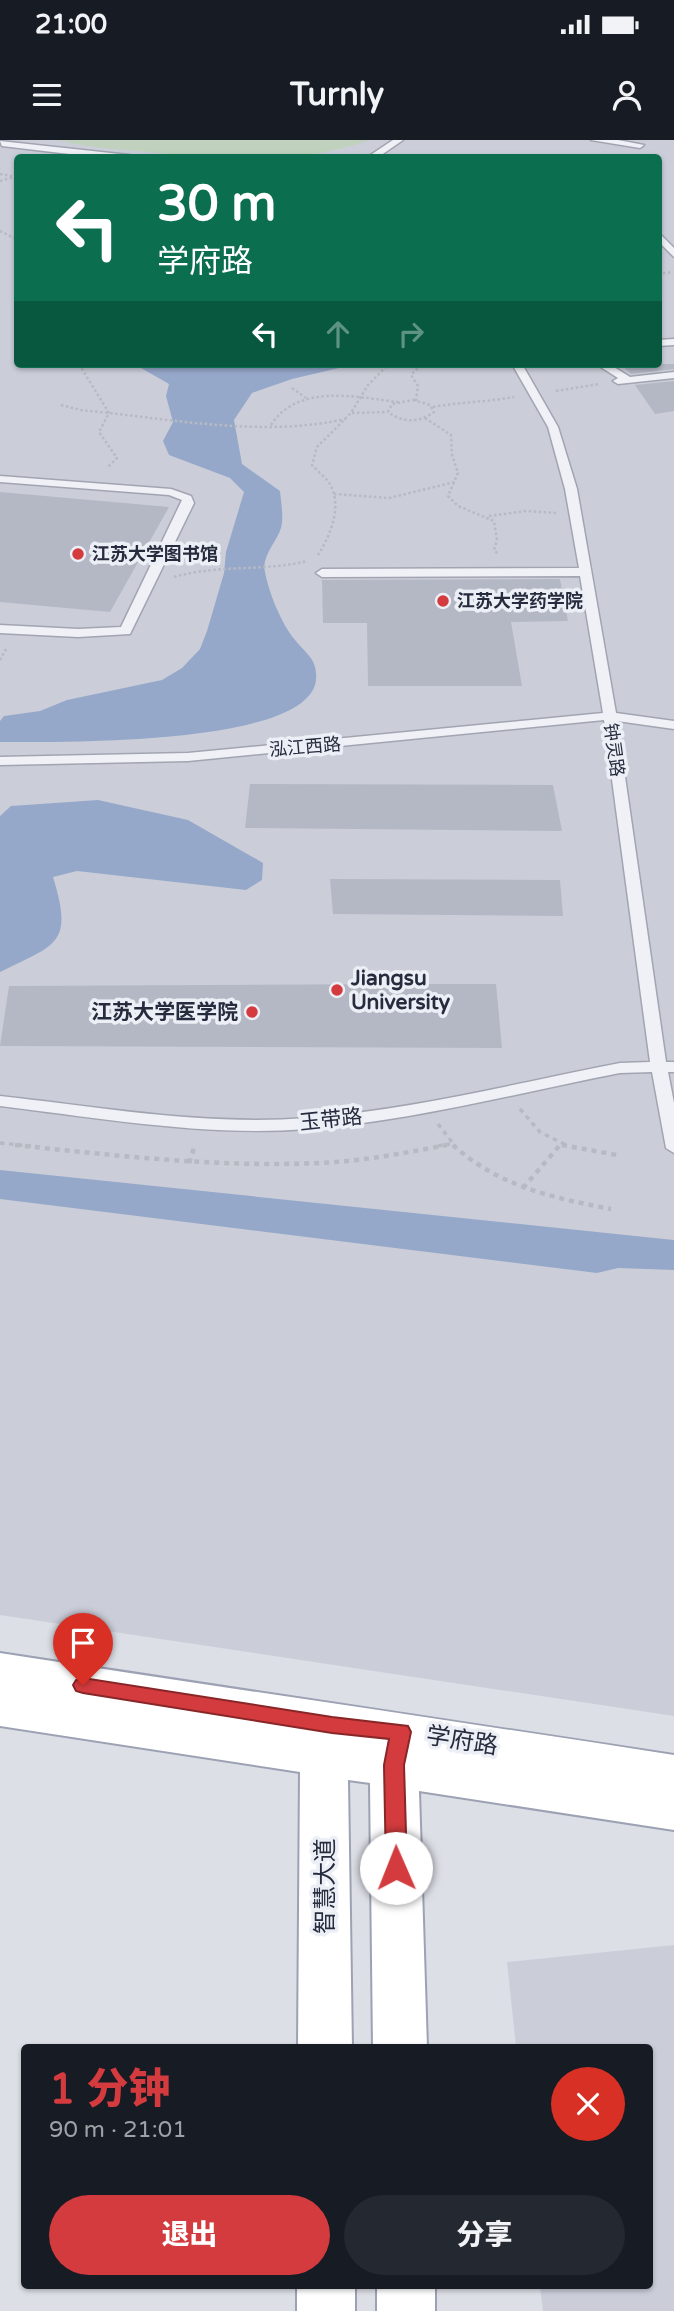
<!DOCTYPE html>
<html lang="zh">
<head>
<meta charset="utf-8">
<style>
	:root { --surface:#171b24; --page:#242831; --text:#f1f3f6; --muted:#9ea1a6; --accent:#d33b3e }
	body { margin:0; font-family:"Varela Round","Noto Sans SC",sans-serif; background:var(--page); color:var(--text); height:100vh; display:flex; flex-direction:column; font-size:26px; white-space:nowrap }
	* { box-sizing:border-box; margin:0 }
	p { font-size:23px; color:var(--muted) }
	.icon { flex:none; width:38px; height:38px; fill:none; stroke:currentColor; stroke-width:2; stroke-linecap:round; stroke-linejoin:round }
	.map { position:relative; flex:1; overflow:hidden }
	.drawer { position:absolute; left:21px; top:1904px; width:632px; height:245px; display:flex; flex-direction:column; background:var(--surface); border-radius:7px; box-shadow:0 2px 5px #0004 }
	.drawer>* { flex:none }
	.hud { position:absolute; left:14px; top:14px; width:648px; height:214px; border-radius:7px; box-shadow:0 2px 5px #0004; background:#0b6e4f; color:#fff; overflow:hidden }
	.pin { position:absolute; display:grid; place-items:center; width:60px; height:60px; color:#fff; margin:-72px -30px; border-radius:50% 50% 50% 0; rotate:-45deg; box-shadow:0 0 7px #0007 }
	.pin .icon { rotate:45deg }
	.me { position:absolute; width:77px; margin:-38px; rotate:359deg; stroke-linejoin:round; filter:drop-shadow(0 0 5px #0008) }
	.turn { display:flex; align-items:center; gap:24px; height:147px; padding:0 28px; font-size:32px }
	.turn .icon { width:91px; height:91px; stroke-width:2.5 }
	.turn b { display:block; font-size:49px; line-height:60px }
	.lanes { display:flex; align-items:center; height:66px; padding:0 28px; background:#0003; justify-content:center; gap:35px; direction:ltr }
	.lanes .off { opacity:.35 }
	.round { display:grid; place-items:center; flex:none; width:74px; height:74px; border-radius:37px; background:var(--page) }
	.headline { display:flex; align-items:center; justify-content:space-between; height:119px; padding:0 28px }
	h1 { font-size:42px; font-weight:800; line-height:52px; color:var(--accent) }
	.button { display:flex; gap:14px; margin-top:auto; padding:14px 28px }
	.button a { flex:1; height:80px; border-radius:42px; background:var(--accent); color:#fff; font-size:28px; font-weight:800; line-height:80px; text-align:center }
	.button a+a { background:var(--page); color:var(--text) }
	.status { display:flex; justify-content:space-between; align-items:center; height:49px; padding:0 35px; background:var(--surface); direction:ltr }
	.status svg { height:19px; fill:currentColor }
	header { display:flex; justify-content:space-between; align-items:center; height:91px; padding:0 28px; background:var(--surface); font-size:32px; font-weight:800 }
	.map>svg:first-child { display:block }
	.built { fill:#cbced9; fill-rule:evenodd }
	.green { fill:#c0d2bd }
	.water { fill:#96a8c9 }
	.building { fill:#b4b8c4 }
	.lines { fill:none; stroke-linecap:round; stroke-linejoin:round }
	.service-casing { stroke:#a2a5b1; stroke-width:3 }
	.primary-casing { stroke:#9ca2b3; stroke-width:4 }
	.path-far2 { stroke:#b7bac2; stroke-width:2.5; stroke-dasharray:2.5 2.5; stroke-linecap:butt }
	.path-far1 { stroke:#b7bac2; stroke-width:3.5; stroke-dasharray:4.5 4.5; stroke-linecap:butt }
	.path { stroke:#b7bac2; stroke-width:4.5; stroke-dasharray:5 5; stroke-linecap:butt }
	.service { fill:#eff1f6; fill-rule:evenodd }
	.primary { fill:#fff; fill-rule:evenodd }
	.route { fill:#d33b3e; stroke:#892628; stroke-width:2 }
	.poi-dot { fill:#d33b3e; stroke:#eceff5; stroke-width:2.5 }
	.labels { text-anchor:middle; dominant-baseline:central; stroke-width:7; stroke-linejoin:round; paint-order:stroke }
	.far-poi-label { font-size:18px; font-weight:bold; fill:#262b3e; stroke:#eceff5; text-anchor:start }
	.far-street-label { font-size:18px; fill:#262b3e; stroke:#eceff5 }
	.poi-label { font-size:21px; font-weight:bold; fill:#262b3e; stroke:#eceff5; text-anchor:start }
	.street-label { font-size:21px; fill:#262b3e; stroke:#eceff5 }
	.near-street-label { font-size:24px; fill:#262b3e; stroke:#eceff5 }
</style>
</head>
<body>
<div class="status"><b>21:00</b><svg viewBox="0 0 49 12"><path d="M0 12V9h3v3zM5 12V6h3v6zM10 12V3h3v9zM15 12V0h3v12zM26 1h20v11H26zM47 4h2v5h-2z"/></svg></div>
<header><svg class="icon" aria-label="menu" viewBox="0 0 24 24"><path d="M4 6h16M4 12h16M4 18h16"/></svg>Turnly<svg class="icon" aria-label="person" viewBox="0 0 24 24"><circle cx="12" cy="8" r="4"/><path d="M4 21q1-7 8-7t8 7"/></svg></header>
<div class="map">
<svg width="674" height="2171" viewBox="0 0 674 2171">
	<rect width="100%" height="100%" fill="#dddfe7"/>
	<path class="built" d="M 0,0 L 674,0 L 674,1576 L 0,1475 ZM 18,18 L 658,18 L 658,224 L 18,224 Z
		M 674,1805 L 674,2171 L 543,2171 L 540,2146 L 649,2146 L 649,1908 L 516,1907 L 507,1822 Z"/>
	<path class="green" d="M 58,0 L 369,0 C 297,27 214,19 139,11 C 112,9 85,7 58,0 Z"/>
	<path class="water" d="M 134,224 L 356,224 L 292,239 L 252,253 L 234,280 L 242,324 L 280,351 C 281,362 284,378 281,388 C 277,402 261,416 265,432 C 269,453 281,483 295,500 C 306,514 318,519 316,540 C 309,607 53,602 0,602 L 0,581 L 4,576 L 40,571 L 67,560 L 162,540 L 182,528 L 200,509 L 207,491 L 224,433 L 226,412 L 244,352 L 230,338 L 169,315 L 163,301 L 173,282 L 166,256 L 169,244 Z
		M 98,660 L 188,680 L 263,723 L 262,740 L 246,750 L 77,731 L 53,737 C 74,805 56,804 0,832 L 0,676 L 11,666 Z
		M 0,1030 L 674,1100 L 674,1130 L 618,1128 L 597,1133 L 0,1059 Z"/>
	<path class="building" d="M 620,224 L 674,224 L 674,229 L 631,234 Z
		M 674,241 L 674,271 L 655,274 L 635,245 Z
		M 0,352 L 169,367 L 110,472 L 0,462 Z
		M 560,439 L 568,481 L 511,482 L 522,546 L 368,546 L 367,483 L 323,483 L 322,440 Z
		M 250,644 L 553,645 L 562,691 L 245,688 Z
		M 330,739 L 560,740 L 563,776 L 333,774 Z
		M 405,844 L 496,844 L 502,908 L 0,906 L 9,846 Z"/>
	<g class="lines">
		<defs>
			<path id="service" d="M 393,0 L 403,0 L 377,18 L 366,18 Z
				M 591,0 L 618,0 L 644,5 L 640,8 Z
				M 0,1 L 129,15 L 133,18 L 103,18 L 2,6 Z
				M 658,92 L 674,108 L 674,117 L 658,101 Z
				M 674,199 L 674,205 L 658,206 L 658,200 Z
				M 512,224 L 522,224 L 558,287 L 577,349 L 616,573 L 674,581 L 674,589 L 617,581 L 666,922 L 674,922 L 674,932 L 668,932 L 674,963 L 674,1013 L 666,1008 L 652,932 L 620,933 C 517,953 412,981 307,989 C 207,997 99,978 0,966 L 0,956 C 100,967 205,986 307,978 C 412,970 517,943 620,923 L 650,922 L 604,580 L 188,621 L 0,625 L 0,617 L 188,613 L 603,573 L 580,436 L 322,437 L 316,433 L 322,429 L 579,428 L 565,349 L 548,287 Z
				M 596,224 L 609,224 L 630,237 L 674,232 L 674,238 L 618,244 L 613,241 L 618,238 Z
				M 0,336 L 171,349 L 191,356 L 194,363 L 130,494 L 78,497 L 0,493 L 0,485 L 78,489 L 121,487 L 182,360 L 169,355 L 0,342 Z"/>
			<path id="primary" d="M 0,1513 C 225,1548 449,1580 674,1615 L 674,1690 L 419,1651 L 427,1908 L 373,1908 L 370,1643 L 348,1640 L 352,1908 L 298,1908 L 300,1632 L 0,1586 Z
				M 297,2146 L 355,2146 L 355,2171 L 297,2171 Z
				M 377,2146 L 435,2146 L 435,2171 L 377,2171 Z"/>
		</defs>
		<use href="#service" class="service-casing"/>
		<use href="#primary" class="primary-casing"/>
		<path class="path-far2" d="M 0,34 L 12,36
			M 0,41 L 18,36
			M 0,91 L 18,100
			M 658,134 L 673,132
			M 79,224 L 109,273 L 99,292 L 117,318 L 107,328
			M 292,248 L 306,258
			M 556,251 L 599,244
			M 413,260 L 430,265 L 434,272 C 419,283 403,283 388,272 L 392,264 Z
			M 416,261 L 418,246 L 411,235 L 422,224
			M 61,265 L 81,270 C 165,278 263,298 345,279
			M 433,267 C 460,262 487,262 514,257
			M 352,273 L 388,272
			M 425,278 L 451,295 L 452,315 L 458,333 L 448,356 L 458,366 L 494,381 L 497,400 L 494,410 L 498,414
			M 271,285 C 298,243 356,257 398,262
			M 334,354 L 389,358 L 455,342
			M 489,376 L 526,371 L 556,373
			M 318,415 C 330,396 342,368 331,346 C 327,338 318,332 312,325 L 317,307 L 351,273 L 368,245 L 389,224
			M 174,437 C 218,424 263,432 307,421
			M 0,520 L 6,509"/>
		<path class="path-far1" d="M 520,969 L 540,992 L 568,1006
			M 438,984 L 455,1006
			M 0,1003 L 31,1006
			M 438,1006 L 450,1004"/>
		<path class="path" d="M 15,1005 C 121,1016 228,1029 336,1022 C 373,1019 410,1012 447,1005
			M 453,1005 C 498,1046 553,1058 611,1069
			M 562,1005 L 617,1015
			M 189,1023 L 195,1005
			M 523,1048 L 560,1005"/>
		<use href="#service" class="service"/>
		<use href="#primary" class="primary"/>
	</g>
	<path class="route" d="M 83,1538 L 332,1577 L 408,1586 L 411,1592 L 404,1625 L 407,1728 L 404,1734 L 396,1737 L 389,1734 L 386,1728 L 384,1625 L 389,1599 L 332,1593 L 83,1553 L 76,1551 L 73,1545 L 76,1540 Z"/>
	<g class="poi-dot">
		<circle cx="78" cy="414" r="7"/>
		<circle cx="443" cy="461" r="7"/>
		<circle cx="337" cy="850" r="7"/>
		<circle cx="252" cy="872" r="7"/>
	</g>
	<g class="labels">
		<g class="far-poi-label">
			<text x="92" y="414">江苏大学图书馆</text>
			<text x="457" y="461">江苏大学药学院</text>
		</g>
		<g class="far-street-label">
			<text transform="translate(305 607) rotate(-5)">泓江西路</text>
			<text transform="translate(614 610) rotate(82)">钟灵路</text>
		</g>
		<g class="poi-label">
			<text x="351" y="838">Jiangsu<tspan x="351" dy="24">University</tspan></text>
			<text x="238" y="872" text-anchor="end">江苏大学医学院</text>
		</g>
		<g class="street-label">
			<text transform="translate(331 980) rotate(-6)">玉带路</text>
		</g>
		<g class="near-street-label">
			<text transform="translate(462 1601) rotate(9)">学府路</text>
			<text transform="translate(325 1746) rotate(-90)">智慧大道</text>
		</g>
	</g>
</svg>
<div class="pin" style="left:83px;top:1545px;background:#d93025"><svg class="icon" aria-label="arrive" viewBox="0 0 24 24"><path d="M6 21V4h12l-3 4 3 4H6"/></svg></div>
<svg class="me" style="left:396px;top:1728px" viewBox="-20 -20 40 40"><circle r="19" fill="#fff"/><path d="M0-13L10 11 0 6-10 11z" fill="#d33b3e"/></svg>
<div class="hud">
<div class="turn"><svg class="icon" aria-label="left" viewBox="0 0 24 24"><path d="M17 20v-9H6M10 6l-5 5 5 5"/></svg><div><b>30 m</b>学府路</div></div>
<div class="lanes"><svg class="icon" aria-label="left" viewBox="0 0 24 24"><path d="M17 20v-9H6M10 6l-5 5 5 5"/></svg><svg class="icon off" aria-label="ahead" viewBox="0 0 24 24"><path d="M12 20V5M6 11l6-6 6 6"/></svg><svg class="icon off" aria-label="right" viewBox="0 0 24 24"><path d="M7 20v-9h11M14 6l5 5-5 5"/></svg></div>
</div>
<section class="drawer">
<div class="headline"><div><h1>1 分钟</h1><p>90 m · 21:01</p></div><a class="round" style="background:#d93025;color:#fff"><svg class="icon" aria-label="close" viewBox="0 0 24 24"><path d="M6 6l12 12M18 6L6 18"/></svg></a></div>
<div class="button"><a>退出</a><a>分享</a></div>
</section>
</div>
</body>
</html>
